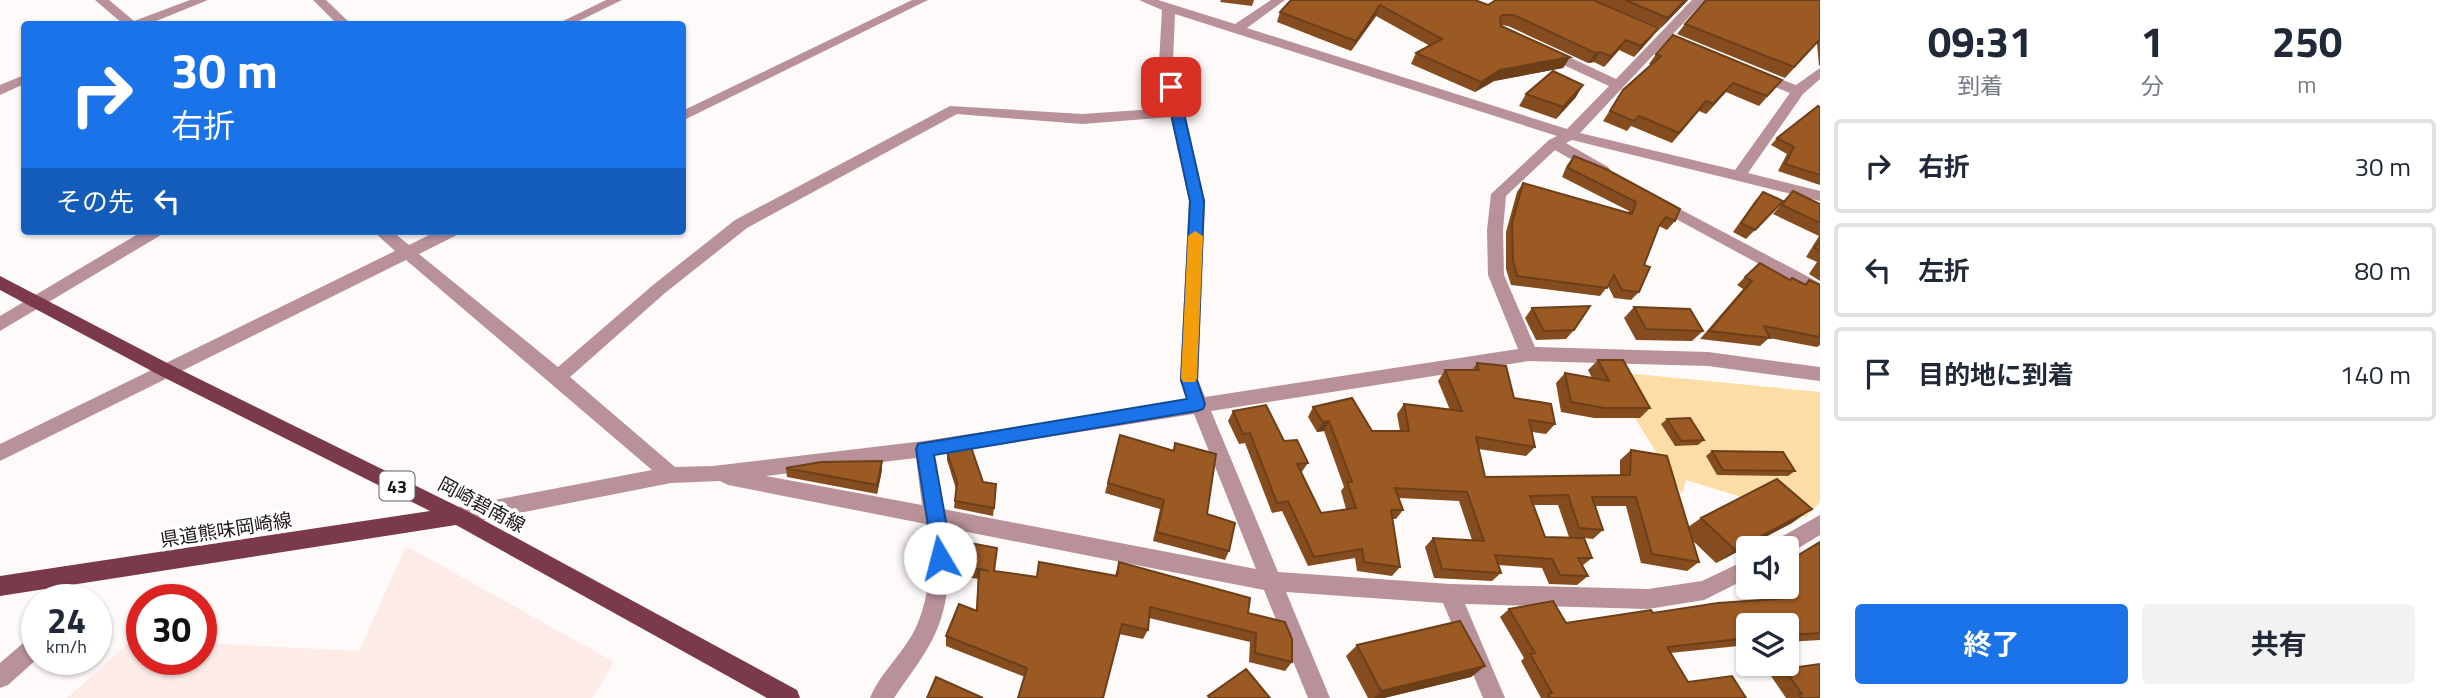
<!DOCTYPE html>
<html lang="ja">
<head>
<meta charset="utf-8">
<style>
	:root { --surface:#fff; --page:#f2f2f3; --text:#1f2937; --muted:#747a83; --line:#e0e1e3; --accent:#1a73e8 }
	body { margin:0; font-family:"Titillium Web","Noto Sans JP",sans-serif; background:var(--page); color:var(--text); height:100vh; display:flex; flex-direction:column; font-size:26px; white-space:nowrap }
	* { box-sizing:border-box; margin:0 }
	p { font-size:23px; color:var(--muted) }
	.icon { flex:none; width:38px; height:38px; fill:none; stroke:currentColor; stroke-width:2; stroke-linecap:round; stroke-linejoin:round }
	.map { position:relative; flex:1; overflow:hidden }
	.side { display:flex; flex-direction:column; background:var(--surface); width:630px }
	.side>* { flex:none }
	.hud { position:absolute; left:21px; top:21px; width:665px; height:214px; border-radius:7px; box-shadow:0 2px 5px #0004; background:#1a73e8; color:#fff; overflow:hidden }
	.tools { position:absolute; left:1736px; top:536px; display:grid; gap:14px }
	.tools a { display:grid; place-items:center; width:63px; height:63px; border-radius:7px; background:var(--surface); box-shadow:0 2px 5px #0004; font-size:35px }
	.speed { position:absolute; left:21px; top:584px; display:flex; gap:14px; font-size:35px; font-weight:700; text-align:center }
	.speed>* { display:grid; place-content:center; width:91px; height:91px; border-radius:50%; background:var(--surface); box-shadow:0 2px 5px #0004; line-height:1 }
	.speed small { font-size:18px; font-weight:400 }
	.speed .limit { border:10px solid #d22; background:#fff; color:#111 }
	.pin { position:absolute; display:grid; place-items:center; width:60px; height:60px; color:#fff; margin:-30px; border-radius:14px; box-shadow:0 4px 10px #0006 }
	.me { position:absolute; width:77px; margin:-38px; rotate:352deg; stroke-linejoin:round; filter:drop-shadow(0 0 5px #0008) }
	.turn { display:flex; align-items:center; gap:24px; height:147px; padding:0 35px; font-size:32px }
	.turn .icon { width:91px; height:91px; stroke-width:2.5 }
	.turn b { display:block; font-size:49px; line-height:60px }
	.then { display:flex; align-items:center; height:66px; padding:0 35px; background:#0003; gap:14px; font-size:26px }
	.eta { display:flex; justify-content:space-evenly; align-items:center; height:119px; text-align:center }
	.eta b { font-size:42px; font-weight:700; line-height:49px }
	.button { display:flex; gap:14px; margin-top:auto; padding:14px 35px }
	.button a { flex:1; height:80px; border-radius:7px; background:var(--accent); color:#fff; font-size:28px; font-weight:700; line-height:80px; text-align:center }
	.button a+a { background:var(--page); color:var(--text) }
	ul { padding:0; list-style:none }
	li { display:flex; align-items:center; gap:21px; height:94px; margin:0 14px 10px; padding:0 21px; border:4px solid var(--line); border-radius:7px }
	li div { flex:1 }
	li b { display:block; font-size:26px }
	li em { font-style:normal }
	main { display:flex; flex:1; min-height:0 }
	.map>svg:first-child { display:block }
	.built { fill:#fdebe7 }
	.green { fill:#fcdda5 }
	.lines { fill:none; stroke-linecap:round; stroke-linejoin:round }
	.minor { fill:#b99198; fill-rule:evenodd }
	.major { fill:#7b3a49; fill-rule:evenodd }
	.wall { fill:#854d1f; fill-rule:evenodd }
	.shaded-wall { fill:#6c3f19 }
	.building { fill:#9b5a24; stroke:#6c3f19; stroke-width:2 }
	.route { fill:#1a73e8; stroke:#114b97; stroke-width:2 }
	.slow { fill:#f59e0b }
	.labels { text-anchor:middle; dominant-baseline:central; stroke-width:7; stroke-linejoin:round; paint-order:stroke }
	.shield { fill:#fff; stroke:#625d5c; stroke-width:2 }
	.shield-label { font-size:18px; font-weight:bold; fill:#1f1816 }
	.street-label { font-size:19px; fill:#1f1816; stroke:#fff }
</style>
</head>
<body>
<main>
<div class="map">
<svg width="1820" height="698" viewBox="0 0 1820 698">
	<rect width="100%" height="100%" fill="#fefaf9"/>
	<path class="built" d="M 406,546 L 614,662 L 592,698 L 67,698 L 136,636 L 142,637 L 142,660 L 201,660 L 201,643 L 359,651 Z"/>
	<path class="green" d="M 1615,372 L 1820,392 L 1820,502 L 1806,517 L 1686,480 L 1682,494 L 1635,418 Z"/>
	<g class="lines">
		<path class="minor" d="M 95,0 L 109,0 L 134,21 L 190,0 L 208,0 L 149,24 L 123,24 Z
			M 313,0 L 326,0 L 351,24 L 337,24 Z
			M 606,0 L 622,0 L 573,24 L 557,24 Z
			M 912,0 L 928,0 L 682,121 L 682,111 Z
			M 1139,0 L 1158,0 L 1235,24 L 1271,0 L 1285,0 L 1247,28 L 1567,129 L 1609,86 L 1542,55 L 1542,49 L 1552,49 L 1616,79 L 1692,0 L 1705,0 L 1580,133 L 1735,170 L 1790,93 L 1754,79 L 1754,73 L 1764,73 L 1796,85 L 1820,68 L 1820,79 L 1803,94 L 1748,173 L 1820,191 L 1820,201 L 1572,140 L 1566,143 L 1608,167 L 1611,171 L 1608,175 L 1598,175 L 1555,150 L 1506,196 L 1503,230 L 1504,275 L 1535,347 L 1708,352 L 1820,367 L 1820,381 L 1708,366 L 1529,361 L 1211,411 L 1278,572 L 1450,584 L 1648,589 L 1702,581 L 1748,559 L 1748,578 L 1704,600 L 1648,609 L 1465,604 L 1505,698 L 1483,698 L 1443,603 L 1286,592 L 1330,698 L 1308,698 L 1264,590 L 947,528 C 954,556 948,608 935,634 C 925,656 908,677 894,698 L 870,698 C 881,671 906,651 917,625 C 930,596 933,554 926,524 L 728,485 L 720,481 L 671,483 L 458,525 L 451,522 L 448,516 L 451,510 L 458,507 L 652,470 L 406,260 L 0,461 L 0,444 L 395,251 L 373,231 L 392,231 L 409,245 L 437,231 L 459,231 L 457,235 L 419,254 L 558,367 L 653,285 L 735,220 L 950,106 L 1082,114 L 1169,108 L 1159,62 L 1162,10 ZM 1175,14 L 1557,136 L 1549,140 L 1491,194 L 1487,230 L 1488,275 L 1518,349 L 1205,397 L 1198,380 L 1205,201 L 1173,62 ZM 957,114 L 1082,124 L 1171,117 L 1189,201 L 1180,380 L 1188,400 L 924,441 L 713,466 L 675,467 L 570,377 L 665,293 L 747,228 ZM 1194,414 L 1256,569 L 943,509 L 934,455 ZM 916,458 L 922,505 L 766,476 Z
			M 24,75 L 24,84 L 0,95 L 0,85 Z
			M 1657,197 L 1820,283 L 1820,297 L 1652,206 L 1649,202 L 1652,198 Z
			M 143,231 L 163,231 L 161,235 L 0,331 L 0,316 Z
			M 1820,515 L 1820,535 L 1787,555 L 1787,548 L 1771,548 L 1774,541 Z
			M 65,566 L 72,569 L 75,576 L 67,600 L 47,600 L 58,569 Z
			M 37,635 L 37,659 L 8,685 L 0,688 L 0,663 L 29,638 Z"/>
		<path class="major" d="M 0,276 L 173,366 L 465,510 L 797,690 L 800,698 L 767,698 L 456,525 L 0,596 L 0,576 L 430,511 L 161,376 L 0,290 Z"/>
	</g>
	<path class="wall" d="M 1221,0 L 1254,0 L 1252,6 L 1220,2 Z
		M 1291,0 L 1488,5 L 1659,28 L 1651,38 L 1634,57 L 1619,50 L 1604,67 L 1594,62 L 1588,63 L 1508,26 L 1501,25 L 1570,57 L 1563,68 L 1494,81 L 1475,92 L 1411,64 L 1416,53 L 1430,46 L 1376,16 L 1351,51 L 1277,22 L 1280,12 Z
		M 1594,0 L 1688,0 L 1661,28 Z
		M 1820,0 L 1820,65 L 1819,66 L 1817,43 L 1785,78 L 1677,34 L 1685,24 Z
		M 1656,54 L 1782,80 L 1759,106 L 1726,92 L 1706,114 L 1699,111 L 1672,143 L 1631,126 L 1627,131 L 1603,121 L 1623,90 L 1651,65 L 1649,64 Z
		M 1526,94 L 1576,97 L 1556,119 L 1519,106 Z
		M 1820,107 L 1820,185 L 1778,171 L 1787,154 L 1771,145 L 1777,138 Z
		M 1574,156 L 1675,221 L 1667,230 L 1659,226 L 1644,265 L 1639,292 L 1631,300 L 1614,298 L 1608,286 L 1600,296 L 1511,285 L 1506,269 L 1506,232 L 1517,192 L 1523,183 L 1628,213 L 1629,211 L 1562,177 L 1567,165 Z
		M 1793,191 L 1820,204 L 1820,281 L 1809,274 L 1817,262 L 1806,257 L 1819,236 L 1773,214 L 1783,202 L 1746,239 L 1733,232 L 1755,201 L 1763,192 L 1783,201 Z
		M 1745,277 L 1790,280 L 1805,284 L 1809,280 L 1820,285 L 1820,345 L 1817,347 L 1769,338 L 1760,346 L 1700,339 L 1743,289 L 1737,285 Z
		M 1634,307 L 1703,331 L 1692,341 L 1636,340 L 1624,318 Z
		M 1532,308 L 1574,330 L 1566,339 L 1536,340 L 1525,318 Z
		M 1598,360 L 1650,408 L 1640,418 L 1594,418 L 1561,412 L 1556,383 L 1565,373 L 1592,378 L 1588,370 Z
		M 1477,363 L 1514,398 L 1555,424 L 1546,434 L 1532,432 L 1535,447 L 1526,456 L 1478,449 L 1485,477 L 1620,475 L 1620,460 L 1631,450 L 1688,527 L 1701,518 L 1792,523 L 1716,563 L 1692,540 L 1699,562 L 1687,571 L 1641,563 L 1626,506 L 1595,506 L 1603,530 L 1593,539 L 1584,538 L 1592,558 L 1582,566 L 1588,576 L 1577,585 L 1549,584 L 1542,568 L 1499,565 L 1501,573 L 1492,581 L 1434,578 L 1425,547 L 1433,538 L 1472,540 L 1459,501 L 1399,498 L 1403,510 L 1396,519 L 1392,519 L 1400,567 L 1392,576 L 1357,571 L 1355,558 L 1308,566 L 1282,511 L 1272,513 L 1245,443 L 1239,444 L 1228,421 L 1233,411 L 1284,441 L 1308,463 L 1301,473 L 1321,513 L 1346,509 L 1341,491 L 1344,487 L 1324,431 L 1317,432 L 1308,417 L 1313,407 L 1372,431 L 1400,431 L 1397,414 L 1404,404 L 1450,410 L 1438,381 L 1445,370 L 1472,370 ZM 1533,505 L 1558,505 L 1569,537 L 1577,538 L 1545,537 Z
		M 1667,419 L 1704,440 L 1698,445 L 1675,446 L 1661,424 Z
		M 1120,435 L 1173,450 L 1175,443 L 1207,514 L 1229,551 L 1225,560 L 1153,541 L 1160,509 L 1105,493 Z
		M 1712,451 L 1795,471 L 1788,476 L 1717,475 L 1706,456 Z
		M 947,452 L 983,482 L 994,508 L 993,516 L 954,508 L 956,489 L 947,460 Z
		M 786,468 L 882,470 L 877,494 L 787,477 Z
		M 1820,542 L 1820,640 L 1787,642 L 1787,625 L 1748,625 L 1748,645 L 1670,653 L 1688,682 L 1746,698 L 1541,698 L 1521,661 L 1524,658 L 1500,617 L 1509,609 L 1566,623 L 1770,599 L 1757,586 L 1787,586 Z
		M 1039,562 L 1115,576 L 1119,562 L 1248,613 L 1292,662 L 1285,671 L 1249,662 L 1250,642 L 1149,618 L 1148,630 L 1143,639 L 1119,634 L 1025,677 L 946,646 L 946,636 L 976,611 L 978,579 L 955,575 L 955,565 L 1036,577 Z
		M 1357,645 L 1485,666 L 1471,677 L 1384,698 L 1368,698 L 1346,656 Z
		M 1784,669 L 1820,698 L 1786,698 L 1771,676 Z"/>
	<path class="shaded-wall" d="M 1685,0 L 1688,0 L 1661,28 L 1668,18 Z
		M 1380,5 L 1376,16 L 1351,51 L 1356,41 Z
		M 1659,28 L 1651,38 L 1634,57 L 1641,46 Z
		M 1626,40 L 1619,50 L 1604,67 L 1611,56 Z
		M 1600,52 L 1594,62 L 1588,63 L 1595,53 Z
		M 1570,57 L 1563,68 L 1494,81 L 1475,92 L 1481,82 L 1500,70 Z
		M 1733,83 L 1726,92 L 1706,114 L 1713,104 Z
		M 1583,85 L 1576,97 L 1556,119 L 1563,107 Z
		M 1329,421 L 1324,431 L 1317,432 L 1323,422 Z
		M 882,461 L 882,470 L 877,494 L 877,485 Z
		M 1812,509 L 1792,523 L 1716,563 L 1735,550 Z
		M 1485,666 L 1471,677 L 1384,698 L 1374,698 L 1381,691 Z"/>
	<path class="building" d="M 1291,0 L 1475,0 L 1488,5 L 1496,0 L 1593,0 L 1659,28 L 1641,46 L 1626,40 L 1611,56 L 1600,52 L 1595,53 L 1514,15 L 1502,15 L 1500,18 L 1501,26 L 1570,57 L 1500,70 L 1481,82 L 1416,53 L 1442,39 L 1380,5 L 1356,41 L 1280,12 Z
		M 1625,0 L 1685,0 L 1668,18 Z
		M 1706,0 L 1820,0 L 1820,39 L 1794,67 L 1685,24 Z
		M 1673,35 L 1782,80 L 1767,96 L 1733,83 L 1713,104 L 1706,101 L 1679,133 L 1639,116 L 1634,121 L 1610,111 L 1623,90 L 1661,56 L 1656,54 Z
		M 1553,71 L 1583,85 L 1563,107 L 1526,94 Z
		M 1818,106 L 1820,107 L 1820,175 L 1785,164 L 1794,147 L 1777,138 Z
		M 1574,156 L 1606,169 L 1680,209 L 1675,221 L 1666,217 L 1659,226 L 1644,265 L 1650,267 L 1639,292 L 1622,290 L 1614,275 L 1607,288 L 1517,276 L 1513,260 L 1512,223 L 1523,183 L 1632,214 L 1636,202 L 1568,168 Z
		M 1793,191 L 1820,204 L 1820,223 L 1782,205 Z
		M 1763,192 L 1783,201 L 1755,230 L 1741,223 Z
		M 1820,240 L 1820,251 L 1815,248 Z
		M 1760,263 L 1790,280 L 1792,278 L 1806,285 L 1809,280 L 1820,285 L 1820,337 L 1764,326 L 1770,338 L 1709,331 L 1752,281 L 1745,277 Z
		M 1590,306 L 1574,330 L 1544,331 L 1532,308 Z
		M 1634,307 L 1690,309 L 1703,331 L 1646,329 Z
		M 1598,360 L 1623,360 L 1650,408 L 1604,408 L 1571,402 L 1565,373 L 1609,381 Z
		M 1477,363 L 1506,366 L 1514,398 L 1551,404 L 1555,424 L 1529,420 L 1535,447 L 1476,437 L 1485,477 L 1630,475 L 1631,450 L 1667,456 L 1699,562 L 1652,554 L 1636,497 L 1592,497 L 1603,530 L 1579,528 L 1568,495 L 1530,496 L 1545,537 L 1584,538 L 1592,558 L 1578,558 L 1588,576 L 1560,575 L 1552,559 L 1495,555 L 1501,573 L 1442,569 L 1433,538 L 1484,541 L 1467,492 L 1395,488 L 1403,510 L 1391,510 L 1400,567 L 1364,562 L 1362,549 L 1314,557 L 1288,501 L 1277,503 L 1250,433 L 1243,434 L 1233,411 L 1266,405 L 1284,441 L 1297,440 L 1308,463 L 1297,464 L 1321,513 L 1356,508 L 1347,482 L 1352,482 L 1329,421 L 1323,422 L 1313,407 L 1352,398 L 1372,431 L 1409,431 L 1404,404 L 1462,411 L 1445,370 L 1479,370 Z
		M 1690,418 L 1704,440 L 1681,441 L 1667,419 Z
		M 1120,435 L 1174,451 L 1175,443 L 1216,454 L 1207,514 L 1235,523 L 1229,551 L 1157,532 L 1164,500 L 1108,483 Z
		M 971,447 L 983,482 L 996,484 L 994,508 L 955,501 L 957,482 L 947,452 Z
		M 1712,451 L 1783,452 L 1795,471 L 1723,470 Z
		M 882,461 L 877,485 L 786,468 L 821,462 Z
		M 1777,479 L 1812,509 L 1735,550 L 1701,518 Z
		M 959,541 L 997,548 L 994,571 L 1037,577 L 1039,562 L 1117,576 L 1119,562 L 1250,598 L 1248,613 L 1285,622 L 1292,639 L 1292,662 L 1255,653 L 1256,633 L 1150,607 L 1148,630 L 1122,624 L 1103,698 L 1018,698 L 1027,668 L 946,636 L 959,604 L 977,611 L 979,569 L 989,571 L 955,565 Z
		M 1820,542 L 1820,633 L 1787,635 L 1787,625 L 1748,625 L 1748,638 L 1667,647 L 1688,682 L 1732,676 L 1746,698 L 1550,698 L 1548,694 L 1552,693 L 1530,654 L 1535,653 L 1509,609 L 1553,601 L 1566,623 L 1651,610 L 1653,613 L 1718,603 L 1790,598 L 1778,586 L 1787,586 L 1787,562 Z
		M 1460,621 L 1485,666 L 1381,691 L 1357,645 Z
		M 1820,664 L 1820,698 L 1801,698 L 1799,694 L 1802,694 L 1784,669 Z
		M 1246,669 L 1270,698 L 1210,698 L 1208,696 Z
		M 936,677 L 983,698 L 927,698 Z"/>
	<path class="route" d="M 1171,83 L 1178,87 L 1204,201 L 1197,380 L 1205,404 L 1203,409 L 1197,411 L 934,455 L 950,544 L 947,564 L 940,567 L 934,564 L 916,449 L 918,444 L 1187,399 L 1181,380 L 1190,201 L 1165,87 Z"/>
	<path class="slow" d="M 1195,231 L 1203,236 L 1197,378 L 1195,382 L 1183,382 L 1181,378 L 1188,236 Z"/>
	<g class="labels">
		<rect class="shield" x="379.5" y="471.5" width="35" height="29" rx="5"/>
		<g class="shield-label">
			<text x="397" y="486">43</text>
		</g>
		<g class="street-label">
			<text transform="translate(482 504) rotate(28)">岡崎碧南線</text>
			<text transform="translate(226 529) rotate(-9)">県道熊味岡崎線</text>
		</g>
	</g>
</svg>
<div class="tools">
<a><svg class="icon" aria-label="sound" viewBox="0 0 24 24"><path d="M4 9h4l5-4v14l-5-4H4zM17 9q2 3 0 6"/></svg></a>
<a><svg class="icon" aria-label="layers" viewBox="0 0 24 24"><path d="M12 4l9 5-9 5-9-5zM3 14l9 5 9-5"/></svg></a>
</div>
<div class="speed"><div>24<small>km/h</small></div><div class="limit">30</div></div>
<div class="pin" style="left:1171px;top:87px;background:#d93025"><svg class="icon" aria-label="arrive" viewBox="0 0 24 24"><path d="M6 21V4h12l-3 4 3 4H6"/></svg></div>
<svg class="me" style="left:940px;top:558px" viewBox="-20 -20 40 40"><circle r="19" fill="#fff"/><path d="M0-13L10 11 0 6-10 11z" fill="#1a73e8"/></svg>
<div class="hud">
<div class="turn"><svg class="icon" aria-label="right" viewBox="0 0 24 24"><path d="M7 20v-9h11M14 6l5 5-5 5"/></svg><div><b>30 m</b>右折</div></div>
<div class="then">その先<svg class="icon" aria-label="left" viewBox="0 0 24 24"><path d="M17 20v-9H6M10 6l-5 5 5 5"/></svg></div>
</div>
</div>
<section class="side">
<div class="eta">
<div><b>09:31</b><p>到着</p></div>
<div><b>1</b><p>分</p></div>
<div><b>250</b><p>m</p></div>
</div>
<ul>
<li><svg class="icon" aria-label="right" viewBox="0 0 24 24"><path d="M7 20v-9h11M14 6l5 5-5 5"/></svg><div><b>右折</b></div><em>30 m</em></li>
<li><svg class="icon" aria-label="left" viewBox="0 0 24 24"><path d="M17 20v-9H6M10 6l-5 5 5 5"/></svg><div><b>左折</b></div><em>80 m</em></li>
<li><svg class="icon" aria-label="arrive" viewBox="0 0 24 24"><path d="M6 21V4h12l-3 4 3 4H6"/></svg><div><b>目的地に到着</b></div><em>140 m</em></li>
</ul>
<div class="button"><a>終了</a><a>共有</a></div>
</section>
</main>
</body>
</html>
